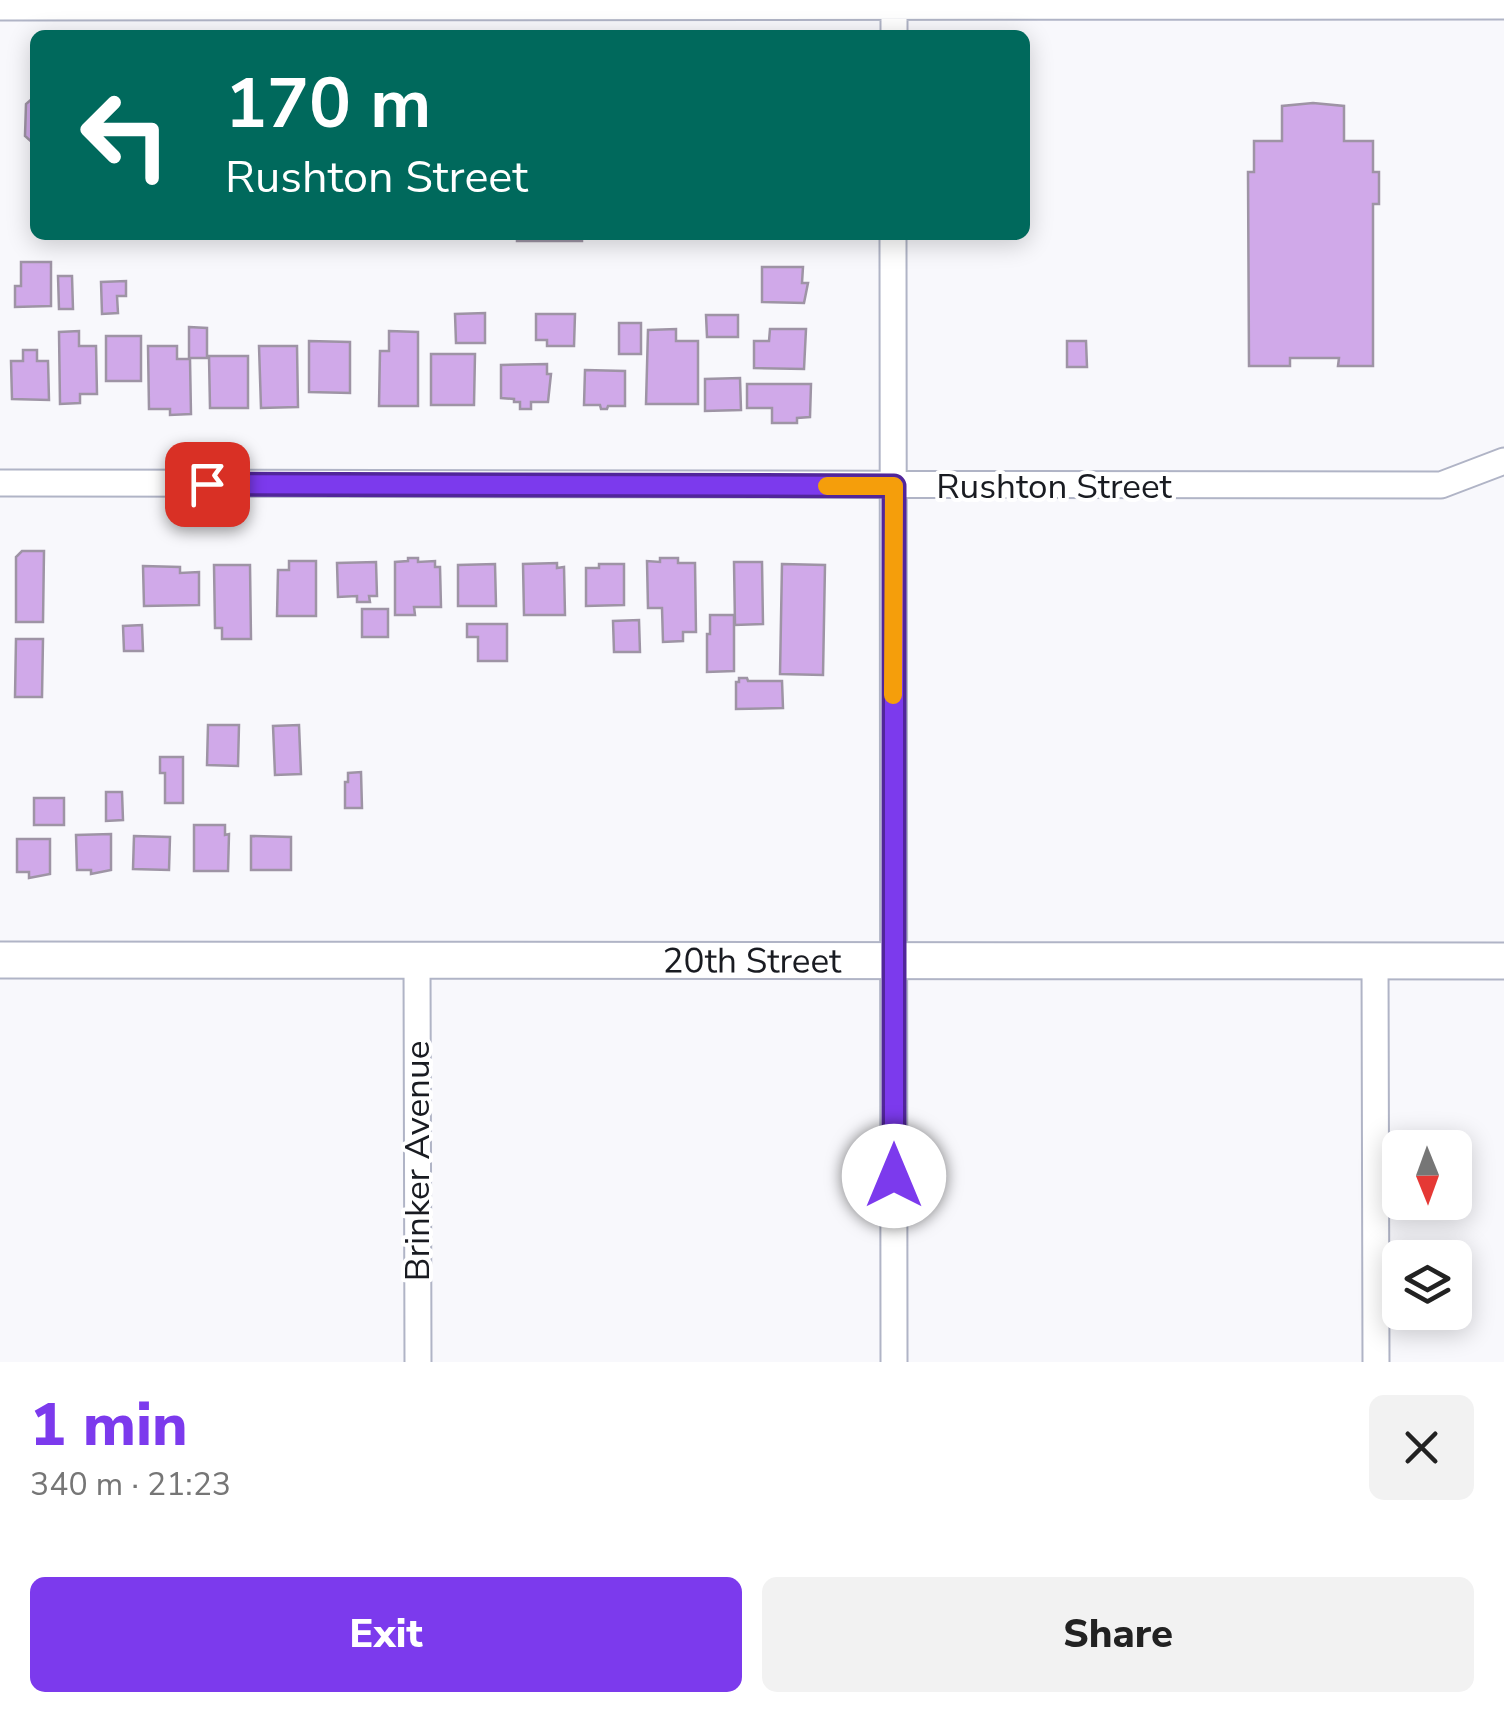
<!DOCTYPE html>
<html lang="en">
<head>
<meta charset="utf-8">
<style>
	:root { --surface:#fff; --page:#f2f2f2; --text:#222; --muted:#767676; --accent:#7c3aed }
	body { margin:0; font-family:"Nunito Sans",sans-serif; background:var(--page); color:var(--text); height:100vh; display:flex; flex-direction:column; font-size:38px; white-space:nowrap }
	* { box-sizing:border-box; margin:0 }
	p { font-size:32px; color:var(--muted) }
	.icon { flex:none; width:55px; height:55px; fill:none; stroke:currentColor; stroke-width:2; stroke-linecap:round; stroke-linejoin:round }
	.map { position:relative; height:1362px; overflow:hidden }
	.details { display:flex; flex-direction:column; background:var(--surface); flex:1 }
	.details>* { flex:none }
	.guide { position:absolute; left:30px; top:30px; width:1000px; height:210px; border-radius:15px; box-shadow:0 5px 25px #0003; background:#00695c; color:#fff; overflow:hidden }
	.needle { width:65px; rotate:179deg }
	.tools { position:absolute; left:1382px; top:1130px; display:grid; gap:20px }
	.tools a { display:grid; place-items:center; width:90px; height:90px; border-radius:15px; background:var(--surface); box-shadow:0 5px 25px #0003; font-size:50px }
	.pin { position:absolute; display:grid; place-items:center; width:85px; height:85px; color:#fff; margin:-42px; border-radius:20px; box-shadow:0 5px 15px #0006 }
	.me { position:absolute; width:110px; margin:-55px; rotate:0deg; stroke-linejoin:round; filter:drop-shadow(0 0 8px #0008) }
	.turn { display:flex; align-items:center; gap:35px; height:210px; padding:0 30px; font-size:45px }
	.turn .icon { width:130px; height:130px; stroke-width:2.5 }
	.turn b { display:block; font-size:70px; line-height:85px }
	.round { display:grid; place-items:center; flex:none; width:105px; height:105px; border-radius:15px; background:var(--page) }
	.summary { display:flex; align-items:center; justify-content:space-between; height:170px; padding:0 30px }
	h1 { font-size:60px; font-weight:800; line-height:75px; color:var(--accent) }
	.cta { display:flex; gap:20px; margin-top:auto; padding:20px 30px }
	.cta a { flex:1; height:115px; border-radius:15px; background:var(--accent); color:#fff; font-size:40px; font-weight:800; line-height:115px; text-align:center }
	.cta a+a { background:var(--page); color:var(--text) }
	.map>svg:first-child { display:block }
	.building { fill:#d0a9e9; stroke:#9e94a5; stroke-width:2.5 }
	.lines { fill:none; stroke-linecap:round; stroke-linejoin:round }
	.minor-casing { stroke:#b0b4c6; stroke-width:29 }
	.secondary-casing { stroke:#b0b4c6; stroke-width:39 }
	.minor { stroke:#fff; stroke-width:25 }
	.secondary { stroke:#fff; stroke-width:35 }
	.route-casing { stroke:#51269a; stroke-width:25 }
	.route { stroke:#7c3aed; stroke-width:18 }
	.slow { stroke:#f59e0b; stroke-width:18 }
	.labels { text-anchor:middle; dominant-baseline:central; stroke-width:8; stroke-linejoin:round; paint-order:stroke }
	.street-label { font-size:35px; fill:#191b21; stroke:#fff }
</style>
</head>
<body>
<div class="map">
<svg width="1504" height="1362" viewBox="0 0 1504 1362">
	<rect width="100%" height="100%" fill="#f8f8fc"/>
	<path class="building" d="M 34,97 L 35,97 L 35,145 L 25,136 L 26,104 Z
		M 1313,103 L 1344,106 L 1344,141 L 1373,141 L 1373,172 L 1379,172 L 1379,204 L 1373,204 L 1373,366 L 1338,366 L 1339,358 L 1290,358 L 1290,366 L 1249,366 L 1248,172 L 1254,172 L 1254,141 L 1282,141 L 1282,106 Z
		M 517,235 L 582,235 L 582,241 L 517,241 Z
		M 21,262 L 51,262 L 51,306 L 15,307 L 15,286 L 21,286 Z
		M 762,267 L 803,267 L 802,283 L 808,283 L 804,303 L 762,302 Z
		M 58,276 L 72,276 L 73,309 L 59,309 Z
		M 126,281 L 126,296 L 117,296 L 118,313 L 102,314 L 101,282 Z
		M 485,313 L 485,343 L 456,343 L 455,314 Z
		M 536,314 L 575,314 L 574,346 L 547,346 L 547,340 L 536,340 Z
		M 706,315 L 738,315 L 738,337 L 707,337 Z
		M 619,323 L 641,323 L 641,354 L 619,354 Z
		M 189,327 L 207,328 L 207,358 L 189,358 Z
		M 676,329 L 676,341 L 698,341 L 698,404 L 646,404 L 648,330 Z
		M 770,329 L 806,329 L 804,369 L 754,368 L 754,341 L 769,341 Z
		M 79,331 L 79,346 L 96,346 L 97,394 L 80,394 L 80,403 L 60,404 L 59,332 Z
		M 389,331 L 418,332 L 418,406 L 379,406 L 380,351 L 389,351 Z
		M 106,336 L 141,336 L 141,381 L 106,381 Z
		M 309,341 L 350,342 L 350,393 L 309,392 Z
		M 1067,341 L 1086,341 L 1087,367 L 1067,367 Z
		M 148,346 L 177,346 L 177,359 L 190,359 L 191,414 L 170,415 L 170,409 L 149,409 Z
		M 259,346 L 297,346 L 298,407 L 261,408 Z
		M 23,350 L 37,350 L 37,361 L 48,361 L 49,400 L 12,399 L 11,361 L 23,361 Z
		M 431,354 L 475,354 L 474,405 L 431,405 Z
		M 209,356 L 248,356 L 248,408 L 210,408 Z
		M 547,364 L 547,374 L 551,374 L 548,402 L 531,402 L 531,409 L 520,409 L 520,402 L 514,402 L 514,399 L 501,398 L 501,365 Z
		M 585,370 L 625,371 L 625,406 L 608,406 L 607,409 L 601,409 L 600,405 L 584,405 Z
		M 740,378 L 741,410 L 705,411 L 705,379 Z
		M 747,384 L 811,384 L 810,417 L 797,418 L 797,423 L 772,423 L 772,408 L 747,408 Z
		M 22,551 L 44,551 L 43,622 L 16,622 L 16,557 Z
		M 408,558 L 418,558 L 418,562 L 435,561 L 435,567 L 440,567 L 441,607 L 414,607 L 415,615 L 395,615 L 395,562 L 408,561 Z
		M 660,558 L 678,558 L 678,563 L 695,563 L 696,632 L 683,632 L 683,641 L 663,642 L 662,608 L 648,608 L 647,561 L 660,562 Z
		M 289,561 L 316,561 L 316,616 L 277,616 L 278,570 L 289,570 Z
		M 376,562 L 377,596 L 369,596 L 370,602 L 357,602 L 357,596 L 338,597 L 337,563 Z
		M 734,562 L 762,562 L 763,624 L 735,625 Z
		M 557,563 L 557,568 L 564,567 L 565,615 L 524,615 L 523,564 Z
		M 495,564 L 496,606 L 458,606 L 458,565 Z
		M 599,564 L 624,564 L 624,605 L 586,606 L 586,568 L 599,568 Z
		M 782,564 L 825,565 L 823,675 L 780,674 Z
		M 214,565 L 250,565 L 251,639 L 222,639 L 222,628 L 215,628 Z
		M 143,566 L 180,567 L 180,573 L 199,572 L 199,605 L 144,606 Z
		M 362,609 L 388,609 L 388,637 L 362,637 Z
		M 710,615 L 734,615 L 734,671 L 707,672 L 707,634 L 710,634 Z
		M 639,620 L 640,652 L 614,652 L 613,621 Z
		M 467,624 L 507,624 L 507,661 L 478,661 L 478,637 L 467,637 Z
		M 142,625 L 143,651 L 124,651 L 123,626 Z
		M 16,639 L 43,639 L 42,697 L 15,697 Z
		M 739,678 L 747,678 L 748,681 L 782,681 L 783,708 L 736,709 L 736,682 L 739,682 Z
		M 208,725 L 239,725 L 238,766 L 207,765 Z
		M 299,725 L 301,774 L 275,775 L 273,726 Z
		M 160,757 L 183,757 L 183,803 L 165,803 L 165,773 L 160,773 Z
		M 361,772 L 362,808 L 345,808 L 345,782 L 348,782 L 348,773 Z
		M 106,792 L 122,792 L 123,820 L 106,821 Z
		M 34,798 L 64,798 L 64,825 L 34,825 Z
		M 194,825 L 225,825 L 225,835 L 229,834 L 228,871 L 194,871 Z
		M 111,834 L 111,870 L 91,874 L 91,870 L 77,870 L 76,835 Z
		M 134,836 L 170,837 L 169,870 L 133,869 Z
		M 251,836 L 291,837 L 291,870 L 251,870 Z
		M 17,839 L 50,839 L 50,874 L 29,878 L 29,872 L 17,872 Z"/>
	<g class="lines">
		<defs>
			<path id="minor" d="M 0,7 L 1504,6
				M 894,35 L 894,0
				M 893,235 L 894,1362
				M 0,483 L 1441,485 L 1504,461
				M 417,960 L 418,1362
				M 1375,960 L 1376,1362"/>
			<g id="secondary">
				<path id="s1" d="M 0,960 L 1504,961"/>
			</g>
		</defs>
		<use href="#minor" class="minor-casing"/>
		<use href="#secondary" class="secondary-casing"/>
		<use href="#minor" class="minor"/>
		<use href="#secondary" class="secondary"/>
	</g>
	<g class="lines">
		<defs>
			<path id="route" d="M 207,484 L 894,486 L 894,1176"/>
		</defs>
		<use href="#route" class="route-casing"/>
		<use href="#route" class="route"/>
		<path class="slow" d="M 827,486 L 894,486 L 893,695"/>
	</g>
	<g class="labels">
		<g class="street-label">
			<text x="1054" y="486">Rushton Street</text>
			<text stroke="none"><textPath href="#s1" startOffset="752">20th Street</textPath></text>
			<text transform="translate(417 1161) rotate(-90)">Brinker Avenue</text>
		</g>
	</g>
</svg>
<div class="tools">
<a><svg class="needle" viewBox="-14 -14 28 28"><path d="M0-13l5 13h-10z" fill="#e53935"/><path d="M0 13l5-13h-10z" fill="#767676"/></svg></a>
<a><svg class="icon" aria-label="layers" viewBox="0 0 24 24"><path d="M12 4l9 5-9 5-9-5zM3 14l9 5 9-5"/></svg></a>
</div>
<div class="pin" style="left:207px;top:484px;background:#d93025"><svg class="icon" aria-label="arrive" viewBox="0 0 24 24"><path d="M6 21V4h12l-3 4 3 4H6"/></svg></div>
<svg class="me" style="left:894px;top:1176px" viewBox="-20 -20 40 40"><circle r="19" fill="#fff"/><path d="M0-13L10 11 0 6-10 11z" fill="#7c3aed"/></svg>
<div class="guide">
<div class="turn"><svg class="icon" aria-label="left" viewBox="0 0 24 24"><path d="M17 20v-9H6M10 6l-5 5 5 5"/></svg><div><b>170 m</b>Rushton Street</div></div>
</div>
</div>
<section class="details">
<div class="summary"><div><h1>1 min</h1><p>340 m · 21:23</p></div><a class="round"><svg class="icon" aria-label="close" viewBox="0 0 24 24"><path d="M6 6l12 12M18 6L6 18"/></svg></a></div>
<div class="cta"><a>Exit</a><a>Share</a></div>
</section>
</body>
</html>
